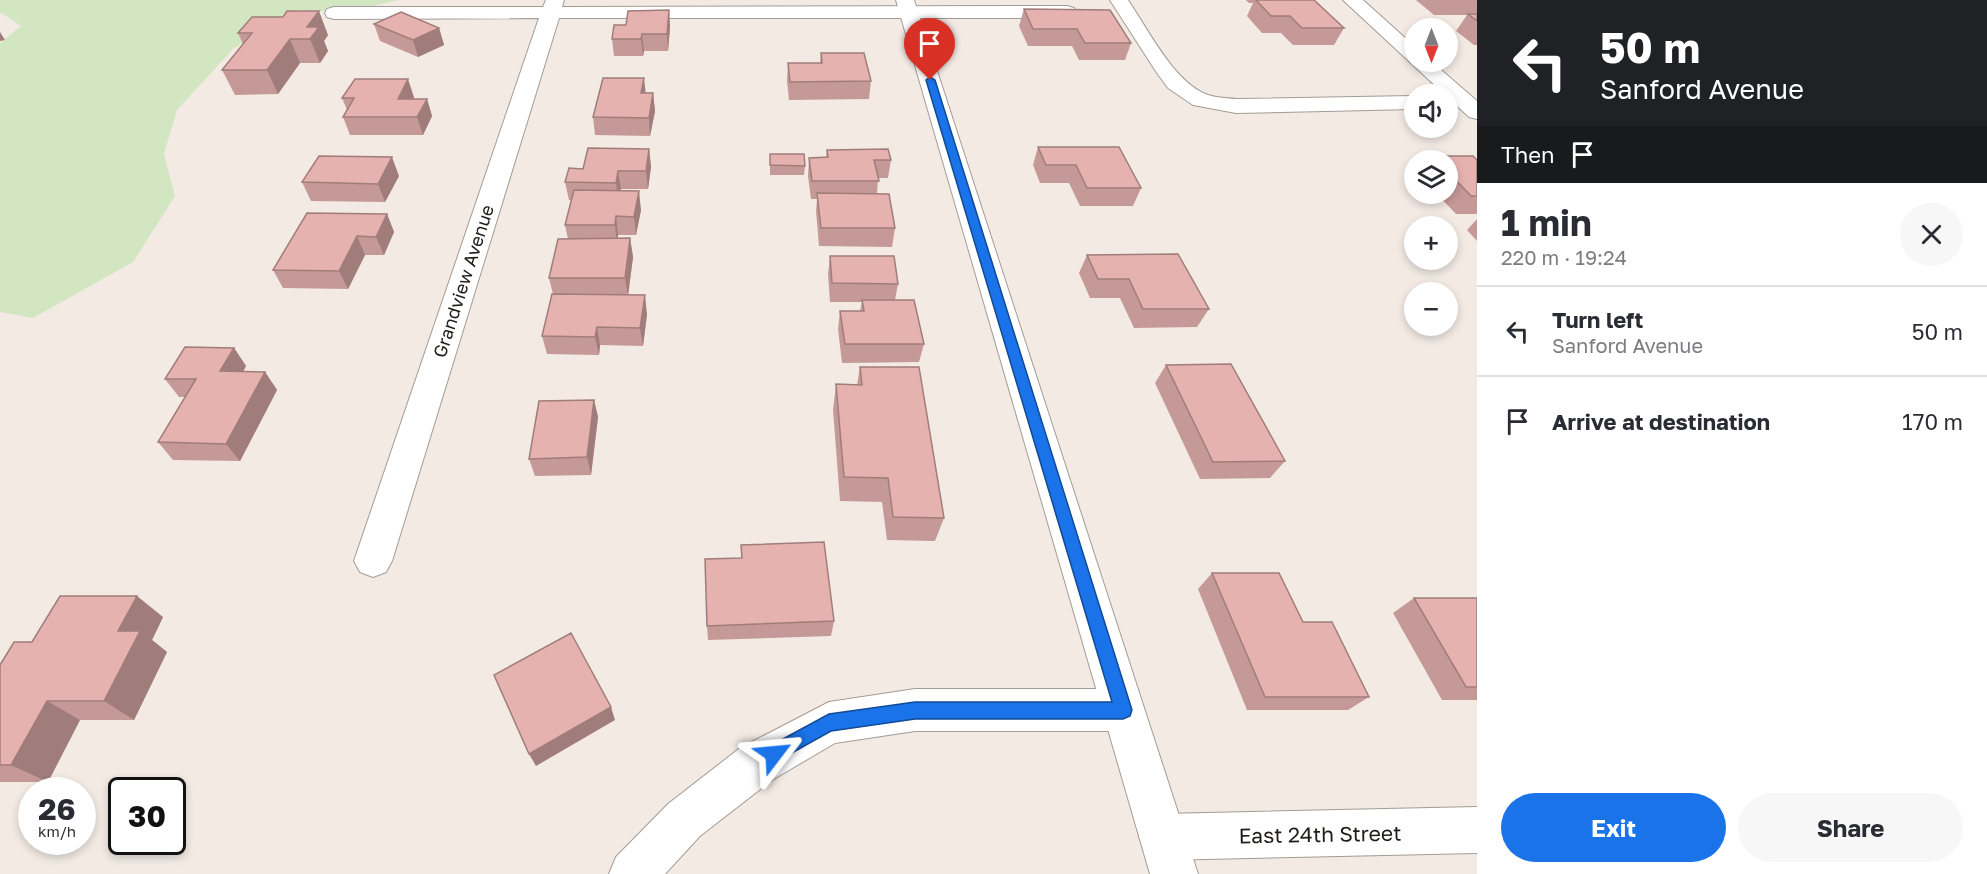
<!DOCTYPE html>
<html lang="en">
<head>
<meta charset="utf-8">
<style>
	:root { --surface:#fff; --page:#f7f7f7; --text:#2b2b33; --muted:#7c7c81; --line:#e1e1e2; --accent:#1a73e8 }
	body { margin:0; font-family:"Golos Text",sans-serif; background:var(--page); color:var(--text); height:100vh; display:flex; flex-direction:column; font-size:22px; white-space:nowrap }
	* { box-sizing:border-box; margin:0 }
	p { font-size:20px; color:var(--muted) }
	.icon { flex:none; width:33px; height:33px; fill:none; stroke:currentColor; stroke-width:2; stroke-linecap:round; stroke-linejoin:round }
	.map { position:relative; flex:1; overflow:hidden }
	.side { display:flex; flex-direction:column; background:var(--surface); width:510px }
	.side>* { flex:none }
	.banner { background:#202124; color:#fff; overflow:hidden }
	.needle { width:39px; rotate:180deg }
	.fabs { position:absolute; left:1404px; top:18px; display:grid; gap:12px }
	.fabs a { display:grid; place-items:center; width:54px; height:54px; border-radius:50%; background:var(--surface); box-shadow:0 3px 9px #0003; font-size:30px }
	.speed { position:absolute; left:18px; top:777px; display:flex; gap:12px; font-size:30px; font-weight:700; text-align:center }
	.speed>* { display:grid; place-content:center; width:78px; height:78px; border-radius:50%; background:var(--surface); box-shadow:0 3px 9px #0003; line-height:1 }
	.speed small { font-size:15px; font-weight:400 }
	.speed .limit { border:3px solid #111; border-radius:9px; background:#fff; color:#111 }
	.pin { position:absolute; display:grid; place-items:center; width:51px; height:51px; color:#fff; margin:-62px -26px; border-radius:50% 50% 50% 0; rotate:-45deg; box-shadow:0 0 6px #0007 }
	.pin .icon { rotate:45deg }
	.me { position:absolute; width:66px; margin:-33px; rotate:61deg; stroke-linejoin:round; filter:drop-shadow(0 0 4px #0008) }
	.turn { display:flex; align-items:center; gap:21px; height:126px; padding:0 24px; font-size:27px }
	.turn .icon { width:78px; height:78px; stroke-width:2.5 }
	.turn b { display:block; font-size:42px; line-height:51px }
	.then { display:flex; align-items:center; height:57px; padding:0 24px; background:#0003; gap:12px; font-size:22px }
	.round { display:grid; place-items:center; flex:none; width:63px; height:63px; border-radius:32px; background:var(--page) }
	.overview { display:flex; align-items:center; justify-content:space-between; height:102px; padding:0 24px }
	h1 { font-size:36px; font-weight:700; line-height:45px }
	.cta { display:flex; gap:12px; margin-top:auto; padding:12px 24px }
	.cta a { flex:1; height:69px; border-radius:36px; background:var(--accent); color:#fff; font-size:24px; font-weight:700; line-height:69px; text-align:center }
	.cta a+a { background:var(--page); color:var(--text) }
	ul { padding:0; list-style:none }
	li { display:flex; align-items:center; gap:18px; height:90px; padding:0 24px; border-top:2px solid var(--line) }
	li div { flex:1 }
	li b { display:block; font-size:22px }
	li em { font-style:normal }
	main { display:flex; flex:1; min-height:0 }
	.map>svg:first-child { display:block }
	.green { fill:#d2e7c1 }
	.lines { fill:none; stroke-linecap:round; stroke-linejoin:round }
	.minor-casing { stroke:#a39b95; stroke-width:2 }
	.major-casing { stroke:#a39b95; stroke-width:2 }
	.minor { fill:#fff; fill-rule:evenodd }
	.major { fill:#fff; fill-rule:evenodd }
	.wall { fill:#c59997 }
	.shaded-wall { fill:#a07d7b }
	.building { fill:#e5b2b0; stroke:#a07d7b; stroke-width:1.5 }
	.route { fill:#1a73e8; stroke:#114b97; stroke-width:1.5 }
	.labels { text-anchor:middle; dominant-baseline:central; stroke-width:4.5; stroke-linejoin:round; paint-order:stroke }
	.street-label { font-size:18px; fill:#1f1c1a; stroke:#fff }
	.near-street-label { font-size:21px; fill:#1f1c1a; stroke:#fff }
</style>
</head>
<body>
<main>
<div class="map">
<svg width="1477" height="874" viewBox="0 0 1477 874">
	<rect width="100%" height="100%" fill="#f3eae4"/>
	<path class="green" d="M 0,0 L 399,0 L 368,7 L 327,7 L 324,11 L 298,10 L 233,49 L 177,110 L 164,154 L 175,196 L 133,262 L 33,318 L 0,312 L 0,43 L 21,26 L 0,12 Z"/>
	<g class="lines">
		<defs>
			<path id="minor" d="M 546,0 L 564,0 L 562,7 L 1067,6 L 1074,8 L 1076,12 L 1074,16 L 1067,18 L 559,18 L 392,561 L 386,572 L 373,577 L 360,572 L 354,561 L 539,18 L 334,19 L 327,17 L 325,13 L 327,9 L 334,7 L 543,7 Z
				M 1110,0 L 1128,0 C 1148,29 1174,83 1208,95 C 1217,98 1227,98 1236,99 L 1414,96 L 1414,109 L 1236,113 L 1193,105 L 1168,88 L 1157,73 Z
				M 1343,0 L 1363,0 L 1414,46 L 1414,62 L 1432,62 L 1477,101 L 1477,119 L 1469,117 Z
				M 915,689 L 1123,689 L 1138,695 L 1144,710 L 1138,725 L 1123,731 L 915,731 L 835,743 L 772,780 L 700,836 L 665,874 L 609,874 L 616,857 L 668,804 L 740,748 L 829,702 Z
				M 1477,807 L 1477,853 L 1162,860 L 1146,853 L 1139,837 L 1146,821 L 1162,814 Z"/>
			<path id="major" d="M 896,0 L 914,0 L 1198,874 L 1150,874 Z"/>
		</defs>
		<use href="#minor" class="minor-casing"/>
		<use href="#major" class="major-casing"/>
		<use href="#minor" class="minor"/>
		<use href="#major" class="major"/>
	</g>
	<path class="wall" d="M 1246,0 L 1314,0 L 1344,28 L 1334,45 L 1293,45 L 1281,33 L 1262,33 L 1247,16 L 1253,3 L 1249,3 Z
		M 1416,0 L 1477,0 L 1477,45 L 1474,45 L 1456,31 L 1467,15 L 1434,15 Z
		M 1024,9 L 1131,43 L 1125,60 L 1079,60 L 1072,46 L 1028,46 L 1019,26 Z
		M 669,10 L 670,27 L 668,51 L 644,51 L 643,56 L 614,56 L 612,39 L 626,25 Z
		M 374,24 L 439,28 L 444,45 L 418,57 L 380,41 Z
		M 238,33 L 328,35 L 324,41 L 328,51 L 320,63 L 300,63 L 278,94 L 235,95 L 222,70 L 243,44 Z
		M 821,53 L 871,81 L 869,99 L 789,100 L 787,81 L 788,63 L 820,63 Z
		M 646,93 L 653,93 L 655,111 L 650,136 L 595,135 L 593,117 Z
		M 414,97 L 413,99 L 427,99 L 432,116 L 423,135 L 350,135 L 343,117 L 347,110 L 342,98 Z
		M 1038,147 L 1141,188 L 1133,206 L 1080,206 L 1069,183 L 1040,183 L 1033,165 Z
		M 649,149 L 651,167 L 648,189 L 621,189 L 620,191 L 641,210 L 636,235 L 618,235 L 618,238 L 630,238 L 633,257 L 628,295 L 647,314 L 643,346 L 600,345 L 599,355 L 547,354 L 542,336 L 553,294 L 549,278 L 568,239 L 565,225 L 571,200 L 569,200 L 565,182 L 583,169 Z
		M 827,150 L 891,160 L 888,178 L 878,178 L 877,194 L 895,228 L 892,247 L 819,246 L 816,211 L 817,199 L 811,199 L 808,176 L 809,158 L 826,157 Z
		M 770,154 L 805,166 L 804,175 L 770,175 Z
		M 1432,156 L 1477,160 L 1477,214 L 1456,214 L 1437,194 L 1448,194 L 1448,160 L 1429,160 Z
		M 399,176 L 385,202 L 311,201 L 302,182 Z
		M 387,214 L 394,232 L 384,255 L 365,255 L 348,289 L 283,288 L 273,270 Z
		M 1477,219 L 1477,241 L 1467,230 Z
		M 1087,255 L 1209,309 L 1197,327 L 1134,328 L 1120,298 L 1090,298 L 1079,273 Z
		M 830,256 L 898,284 L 895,300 L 924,344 L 919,362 L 842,363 L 838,329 L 840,311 L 860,311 L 862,302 L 830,302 L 828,274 Z
		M 234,348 L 246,366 L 243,372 L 265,372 L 277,390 L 240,461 L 173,460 L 158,442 L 186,397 L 179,397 L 165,379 Z
		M 1166,365 L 1285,461 L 1270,478 L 1200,479 L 1155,383 Z
		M 860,367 L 944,518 L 935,541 L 887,540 L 882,502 L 840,501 L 833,410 L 836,384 L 857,385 Z
		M 594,400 L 598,417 L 591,475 L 535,476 L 529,459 Z
		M 741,545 L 834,621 L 831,636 L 708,640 L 707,626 L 741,558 Z
		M 1212,573 L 1303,622 L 1369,697 L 1348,710 L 1247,710 L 1198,589 Z
		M 1414,598 L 1477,598 L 1477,700 L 1442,700 L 1393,613 Z
		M 163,617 L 152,640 L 167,652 L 134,720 L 80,720 L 48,782 L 0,782 L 0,665 L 32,642 Z"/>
	<path class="shaded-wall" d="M 669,10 L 670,27 L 668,51 L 667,34 Z
		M 319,11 L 328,35 L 324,41 L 328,51 L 320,63 L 310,39 L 307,27 Z
		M 439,28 L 444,45 L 418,57 L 413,40 Z
		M 0,32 L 5,40 L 0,41 Z
		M 642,34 L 644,51 L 643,56 L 641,39 Z
		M 290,39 L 300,63 L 278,94 L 267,70 Z
		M 644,78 L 646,96 L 641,93 Z
		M 408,79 L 414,97 L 404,116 L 398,99 Z
		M 653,93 L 655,111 L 650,136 L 649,118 Z
		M 427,99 L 432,116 L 423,135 L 417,117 Z
		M 649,149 L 651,167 L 648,189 L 646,171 Z
		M 392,157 L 399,176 L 385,202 L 378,184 Z
		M 618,171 L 621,189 L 618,201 L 616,183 Z
		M 639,191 L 641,210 L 636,235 L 634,217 Z
		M 387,214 L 394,232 L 384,255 L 376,237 Z
		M 616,216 L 618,235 L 617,244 L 615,225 Z
		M 357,236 L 365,255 L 348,289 L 339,271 Z
		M 630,238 L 633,257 L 628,296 L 625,278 Z
		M 645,295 L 647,314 L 643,346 L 640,328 Z
		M 597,327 L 600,345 L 599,355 L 595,337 Z
		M 234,348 L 246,366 L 233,389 L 220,371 Z
		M 265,372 L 277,390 L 240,461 L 226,444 Z
		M 594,400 L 598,417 L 591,475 L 587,457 Z
		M 137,596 L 163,617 L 152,640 L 167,652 L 134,720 L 104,701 L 118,631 Z
		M 47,701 L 80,720 L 48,782 L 11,765 Z
		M 611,707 L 615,720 L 536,766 L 529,754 Z"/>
	<path class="building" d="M 1256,0 L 1314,0 L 1344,28 L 1302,28 L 1290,16 L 1271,16 Z
		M 1024,9 L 1110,10 L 1131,43 L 1085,43 L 1077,29 L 1033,29 Z
		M 669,10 L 667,34 L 642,34 L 641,39 L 612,39 L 614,25 L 626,25 L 628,11 Z
		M 287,11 L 319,11 L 307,27 L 319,27 L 310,39 L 290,39 L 267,70 L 222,70 L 252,33 L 238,33 L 252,17 L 283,17 Z
		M 401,12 L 439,28 L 413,40 L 374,24 Z
		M 1468,14 L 1477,14 L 1477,21 Z
		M 821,53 L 864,53 L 871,81 L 790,82 L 788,63 L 822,63 Z
		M 603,78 L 644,78 L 641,93 L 653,93 L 649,118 L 593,117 Z
		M 355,79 L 408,79 L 398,99 L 427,99 L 417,117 L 343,117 L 354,98 L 342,98 Z
		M 1038,147 L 1119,147 L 1141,188 L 1087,188 L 1076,165 L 1046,165 Z
		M 588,148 L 649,149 L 646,171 L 618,171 L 616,183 L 565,182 L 569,168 L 583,169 Z
		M 888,149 L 891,160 L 874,160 L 879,181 L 812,181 L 809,158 L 828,157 L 827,150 Z
		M 770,154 L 804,154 L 805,166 L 770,165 Z
		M 319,156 L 392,157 L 378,184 L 302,182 Z
		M 1432,156 L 1473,156 L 1477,160 L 1477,196 L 1471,196 L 1448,172 L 1448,160 L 1437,160 Z
		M 574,190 L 639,191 L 634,217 L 616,216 L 615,225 L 565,225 Z
		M 817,193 L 889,194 L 895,228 L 821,228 Z
		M 307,213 L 387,214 L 376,237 L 357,236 L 339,271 L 273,270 Z
		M 630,238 L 625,278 L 549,278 L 558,239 Z
		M 1178,254 L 1209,309 L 1143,309 L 1129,279 L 1098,279 L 1087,255 Z
		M 830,256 L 894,256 L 898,284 L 832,283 Z
		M 552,294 L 645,295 L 640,328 L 597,327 L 595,337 L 542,336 Z
		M 862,300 L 914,300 L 924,344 L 845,344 L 840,311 L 864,311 Z
		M 185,347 L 234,348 L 220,371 L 265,372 L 226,444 L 158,442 L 196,379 L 165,379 Z
		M 1231,364 L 1285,461 L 1213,462 L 1166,365 Z
		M 860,367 L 919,367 L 944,518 L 893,517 L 888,478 L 844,477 L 836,384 L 862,385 Z
		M 594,400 L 587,457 L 529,459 L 539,401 Z
		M 824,542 L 834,621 L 707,626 L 705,559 L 742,558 L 741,545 Z
		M 1212,573 L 1279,573 L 1303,622 L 1332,622 L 1369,697 L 1265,697 Z
		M 60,596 L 137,596 L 118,631 L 140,631 L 104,701 L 47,701 L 11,765 L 0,765 L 0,665 L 14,642 L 32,642 Z
		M 1414,598 L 1477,598 L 1477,687 L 1466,687 Z
		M 571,633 L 611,707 L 529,754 L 494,675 Z"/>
	<path class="route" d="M 930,77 L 935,80 L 1132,710 L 1130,716 L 1123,719 L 915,719 L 831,731 L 774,763 L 768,760 L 765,754 L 768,747 L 829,714 L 915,702 L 1112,702 L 926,80 Z"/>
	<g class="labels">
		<g class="street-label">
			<text transform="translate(463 281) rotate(-72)">Grandview Avenue</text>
		</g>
		<g class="near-street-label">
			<text transform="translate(1320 834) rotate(-1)">East 24th Street</text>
		</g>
	</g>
</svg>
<div class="fabs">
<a><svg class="needle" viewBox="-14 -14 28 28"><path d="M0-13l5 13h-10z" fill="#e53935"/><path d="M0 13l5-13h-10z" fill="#7c7c81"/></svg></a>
<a><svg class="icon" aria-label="sound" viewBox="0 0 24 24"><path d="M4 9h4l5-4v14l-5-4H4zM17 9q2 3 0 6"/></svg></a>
<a><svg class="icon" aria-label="layers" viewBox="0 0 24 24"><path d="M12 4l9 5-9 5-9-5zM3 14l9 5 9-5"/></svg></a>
<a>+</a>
<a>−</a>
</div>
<div class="speed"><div>26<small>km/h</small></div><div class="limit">30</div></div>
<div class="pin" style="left:930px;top:80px;background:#d93025"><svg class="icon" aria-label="arrive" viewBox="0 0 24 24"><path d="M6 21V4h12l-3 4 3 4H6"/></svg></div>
<svg class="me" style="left:774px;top:754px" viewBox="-20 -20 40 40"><path d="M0-17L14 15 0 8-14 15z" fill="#1a73e8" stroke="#fff" stroke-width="4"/></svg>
</div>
<section class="side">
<div class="banner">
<div class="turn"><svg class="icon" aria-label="left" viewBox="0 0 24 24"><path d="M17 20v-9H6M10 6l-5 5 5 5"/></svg><div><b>50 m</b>Sanford Avenue</div></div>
<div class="then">Then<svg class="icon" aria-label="arrive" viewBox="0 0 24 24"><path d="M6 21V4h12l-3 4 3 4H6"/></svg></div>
</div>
<div class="overview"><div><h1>1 min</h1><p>220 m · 19:24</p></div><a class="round"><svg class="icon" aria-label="close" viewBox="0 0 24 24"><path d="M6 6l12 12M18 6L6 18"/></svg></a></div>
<ul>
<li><svg class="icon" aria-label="left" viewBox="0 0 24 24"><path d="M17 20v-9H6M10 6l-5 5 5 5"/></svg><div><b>Turn left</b><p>Sanford Avenue</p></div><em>50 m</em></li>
<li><svg class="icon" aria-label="arrive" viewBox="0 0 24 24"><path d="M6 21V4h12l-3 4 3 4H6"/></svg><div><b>Arrive at destination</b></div><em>170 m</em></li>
</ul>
<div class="cta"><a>Exit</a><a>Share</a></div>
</section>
</main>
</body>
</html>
